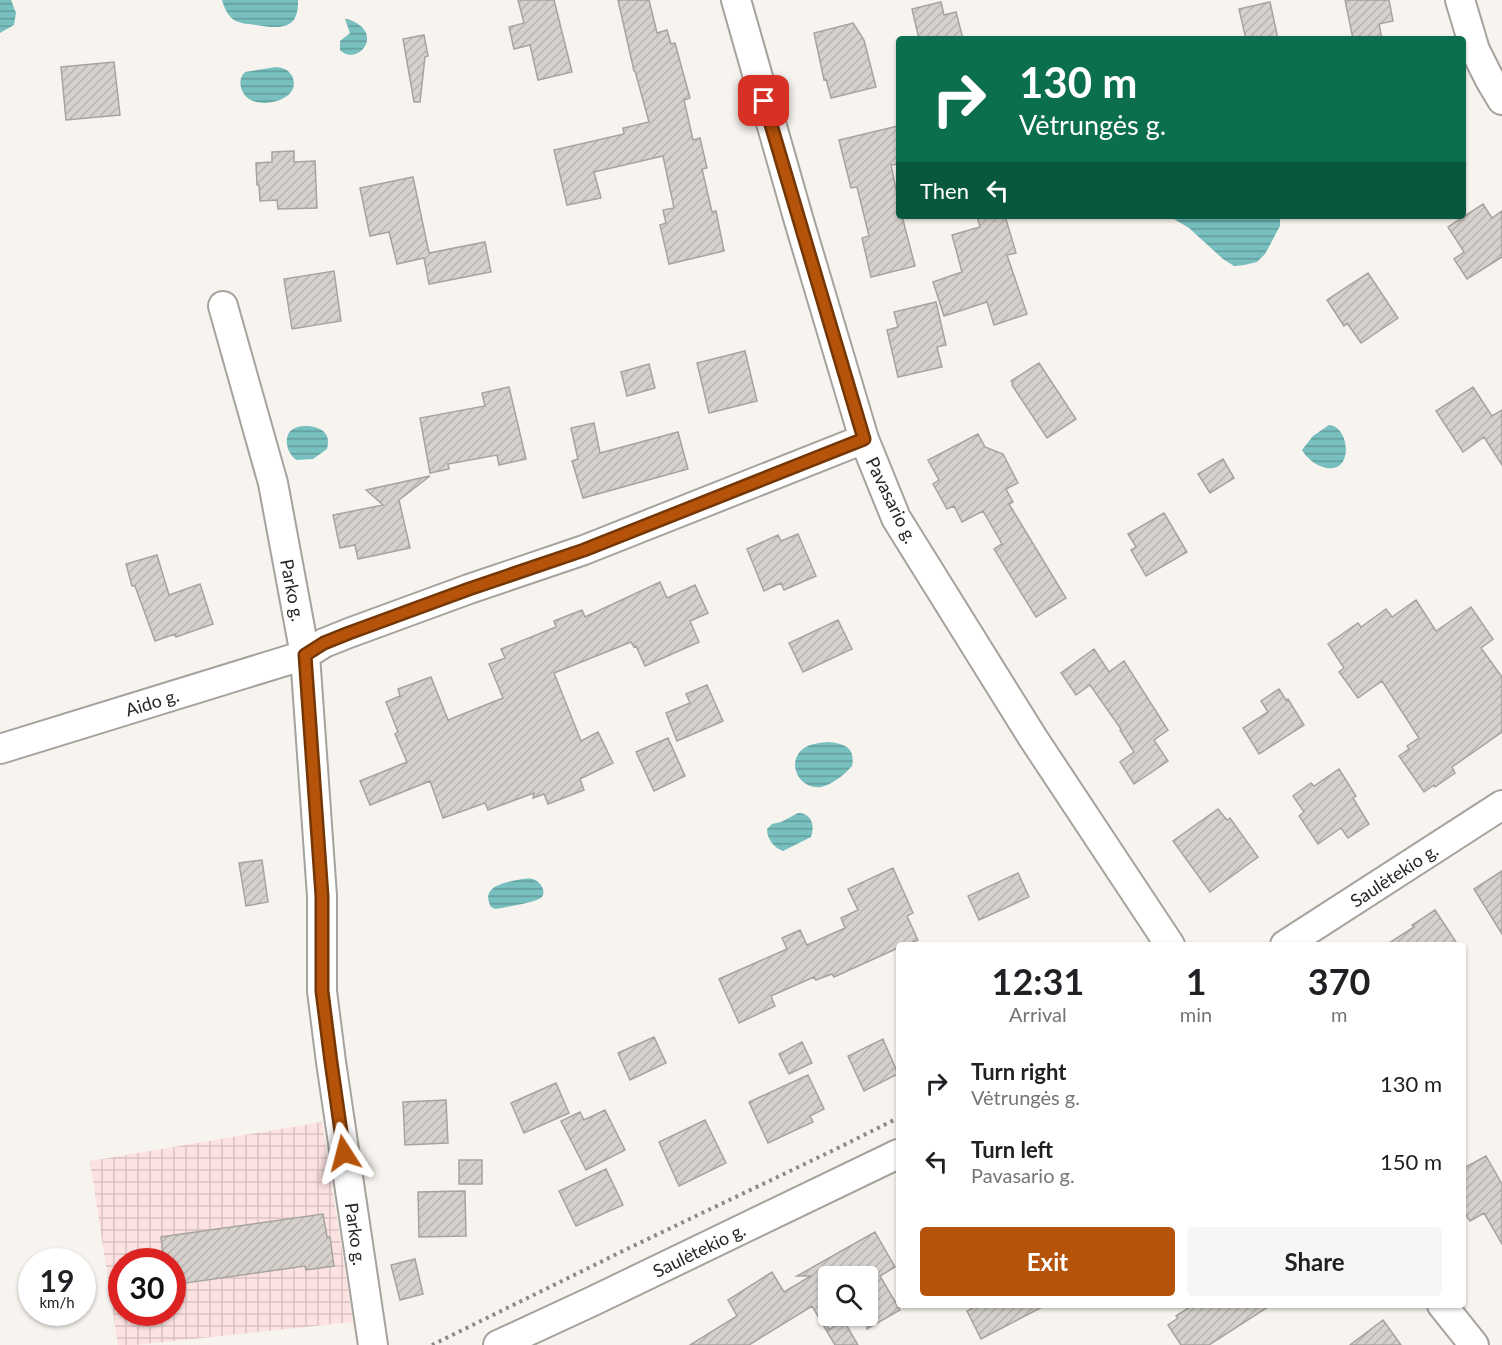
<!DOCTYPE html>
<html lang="en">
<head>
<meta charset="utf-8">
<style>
	:root { --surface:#fff; --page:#f6f6f6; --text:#202124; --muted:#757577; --accent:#b45309 }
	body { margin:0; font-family:Lato,sans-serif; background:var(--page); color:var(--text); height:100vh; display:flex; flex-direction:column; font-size:22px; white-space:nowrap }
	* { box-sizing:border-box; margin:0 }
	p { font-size:20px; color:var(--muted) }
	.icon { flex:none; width:33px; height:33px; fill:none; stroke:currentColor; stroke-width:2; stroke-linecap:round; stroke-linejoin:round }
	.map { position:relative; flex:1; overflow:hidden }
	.panel { position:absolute; left:896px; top:942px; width:570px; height:366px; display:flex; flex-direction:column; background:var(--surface); border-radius:6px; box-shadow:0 2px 4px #0004 }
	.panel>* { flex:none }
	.top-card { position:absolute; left:896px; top:36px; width:570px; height:183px; border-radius:6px; box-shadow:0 2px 4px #0004; background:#0b6e4f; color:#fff; overflow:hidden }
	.buttons { position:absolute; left:818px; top:1266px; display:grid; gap:12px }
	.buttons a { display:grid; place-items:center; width:60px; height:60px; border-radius:6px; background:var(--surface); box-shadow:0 2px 4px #0004; font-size:30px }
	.speed { position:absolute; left:18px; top:1248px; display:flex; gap:12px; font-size:30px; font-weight:700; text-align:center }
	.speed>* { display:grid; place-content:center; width:78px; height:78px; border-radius:50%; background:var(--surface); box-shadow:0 2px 4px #0004; line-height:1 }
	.speed small { font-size:15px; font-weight:400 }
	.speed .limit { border:9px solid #d22; background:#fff; color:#111 }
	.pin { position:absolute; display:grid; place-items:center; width:51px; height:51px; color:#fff; margin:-26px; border-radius:12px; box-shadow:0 3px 9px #0006 }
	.me { position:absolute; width:66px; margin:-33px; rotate:351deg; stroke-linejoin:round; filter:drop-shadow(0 0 4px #0008) }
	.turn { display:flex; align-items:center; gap:21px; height:126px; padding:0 24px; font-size:27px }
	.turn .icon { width:78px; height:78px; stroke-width:2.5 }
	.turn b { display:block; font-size:42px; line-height:51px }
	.then { display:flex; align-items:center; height:57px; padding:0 24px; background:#0003; gap:12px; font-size:22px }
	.eta { display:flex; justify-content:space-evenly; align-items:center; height:102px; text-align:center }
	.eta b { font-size:36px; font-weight:700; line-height:42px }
	.button { display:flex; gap:12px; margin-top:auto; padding:12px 24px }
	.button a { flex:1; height:69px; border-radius:6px; background:var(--accent); color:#fff; font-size:24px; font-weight:700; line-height:69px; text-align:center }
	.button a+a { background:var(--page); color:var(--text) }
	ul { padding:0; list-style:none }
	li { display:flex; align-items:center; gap:18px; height:78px; padding:0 24px }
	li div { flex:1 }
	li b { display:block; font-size:22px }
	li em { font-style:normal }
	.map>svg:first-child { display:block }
	.industrial { fill:url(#industrial-grid); fill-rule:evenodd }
	.water { fill:url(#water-rules) }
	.building { fill:url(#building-hatch); stroke:#a8a39f; stroke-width:1.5 }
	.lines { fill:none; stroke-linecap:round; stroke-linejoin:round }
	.minor-casing { stroke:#a6a29d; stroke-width:32 }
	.path { stroke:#8c8986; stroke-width:4; stroke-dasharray:3 4.5; stroke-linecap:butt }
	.minor { stroke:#fff; stroke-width:28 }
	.route-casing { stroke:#753606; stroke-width:15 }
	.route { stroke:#b45309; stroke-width:10 }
	.labels { text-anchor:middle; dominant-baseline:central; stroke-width:6; stroke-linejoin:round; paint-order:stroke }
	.street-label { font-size:18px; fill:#272624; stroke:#fff }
</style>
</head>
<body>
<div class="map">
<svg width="1502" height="1345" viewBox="0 0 1502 1345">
	<defs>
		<pattern id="industrial-grid" width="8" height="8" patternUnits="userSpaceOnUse" patternTransform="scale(1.5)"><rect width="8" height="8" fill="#fde2e2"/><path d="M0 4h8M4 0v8" fill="none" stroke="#d9c2c2"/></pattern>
		<pattern id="water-rules" width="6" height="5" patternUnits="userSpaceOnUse" patternTransform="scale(1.5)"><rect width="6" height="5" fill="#77c0bf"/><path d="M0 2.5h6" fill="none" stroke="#629c9b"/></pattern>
		<pattern id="building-hatch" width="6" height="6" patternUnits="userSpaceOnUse" patternTransform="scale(1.5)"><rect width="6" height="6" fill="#d6d1cd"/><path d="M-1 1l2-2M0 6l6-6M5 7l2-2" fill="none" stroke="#b8b3b0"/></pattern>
	</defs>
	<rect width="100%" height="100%" fill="#f7f3ee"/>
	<path class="industrial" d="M 322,1122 L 353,1322 L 136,1345 L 118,1345 L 90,1161 ZM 122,1262 L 172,1262 L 172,1312 L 122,1312 Z"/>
	<path class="water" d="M 0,0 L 11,0 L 16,13 L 14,25 L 0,33 Z
		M 222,0 L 298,0 C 299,30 281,29 256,25 C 250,24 240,24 234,20 C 227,15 224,7 222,0 Z
		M 345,19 C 350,19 353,21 358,24 C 381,39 355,66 340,50 L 340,41 L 350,33 Z
		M 276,67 C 283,68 288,69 292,76 C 304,101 255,112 244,94 C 239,86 239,78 245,72 Z
		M 1169,216 L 1280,216 L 1280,226 L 1265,254 L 1257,262 L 1244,265 L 1234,266 L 1223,259 L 1189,228 Z
		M 1329,425 C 1351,426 1355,480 1320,466 C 1313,463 1306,457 1302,450 L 1313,436 Z
		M 309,426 C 323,428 331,434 327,449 L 313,459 L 297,460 C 287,455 281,434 295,428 C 299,426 305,426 309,426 Z
		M 827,742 C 843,743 856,747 852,766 C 845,774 832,785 821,787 C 799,790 785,762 804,748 C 810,744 819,743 827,742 Z
		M 798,813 C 812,813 815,826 811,837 L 783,851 C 774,848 767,839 767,829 L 772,824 L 781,822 Z
		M 522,879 C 529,878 535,878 540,884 C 543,887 545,893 542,897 C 536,903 505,907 495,909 L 491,907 C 479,885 508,882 522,879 Z"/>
	<path class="building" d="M 518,0 L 554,0 L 572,72 L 538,80 L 530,45 L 514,49 L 509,27 L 524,23 Z
		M 618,0 L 649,0 L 657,33 L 667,30 L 671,44 L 675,43 L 690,98 L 684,100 L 693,140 L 700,138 L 707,168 L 702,169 L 712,212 L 716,211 L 724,251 L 669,264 L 660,225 L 666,223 L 663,210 L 674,208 L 663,156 L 594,172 L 601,198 L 567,205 L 554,150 L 624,134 L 623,128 L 649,122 L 635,71 L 634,71 Z
		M 1345,0 L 1389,0 L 1393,21 L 1379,24 L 1382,39 L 1353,39 Z
		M 941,2 L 944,15 L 956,12 L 963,39 L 919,39 L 912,9 Z
		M 1270,2 L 1278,39 L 1246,39 L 1239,9 Z
		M 853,23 L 864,40 L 876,87 L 831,98 L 826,79 L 824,80 L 814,33 Z
		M 424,35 L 428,56 L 425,57 L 420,102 L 414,102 L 403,39 Z
		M 114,62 L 120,115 L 66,120 L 61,67 Z
		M 898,126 L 898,164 L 891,165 L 898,199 L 898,216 L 902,216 L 915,266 L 871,277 L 862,238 L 869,236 L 857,187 L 851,188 L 839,140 Z
		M 294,151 L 294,162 L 315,161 L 317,208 L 278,209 L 277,200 L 260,201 L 259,185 L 257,185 L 256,163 L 272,162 L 272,152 Z
		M 413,177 L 429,253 L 485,242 L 491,272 L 429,284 L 424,258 L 397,264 L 389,232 L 370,236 L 360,188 Z
		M 1483,204 L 1492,218 L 1502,211 L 1502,257 L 1467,279 L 1454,259 L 1464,252 L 1448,227 Z
		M 977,216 L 1005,216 L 1016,253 L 1007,255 L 1027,314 L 994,325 L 987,302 L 944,316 L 933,282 L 962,272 L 952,235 L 980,227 Z
		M 334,271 L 341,321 L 292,329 L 284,279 Z
		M 1368,273 L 1398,318 L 1361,343 L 1347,323 L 1344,326 L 1327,300 Z
		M 936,302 L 946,345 L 937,347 L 942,367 L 898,377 L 887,330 L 898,327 L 894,312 Z
		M 745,351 L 757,401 L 709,413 L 697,363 Z
		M 1039,363 L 1076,419 L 1047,438 L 1012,385 L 1013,384 L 1011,381 Z
		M 649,364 L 655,388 L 627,396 L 621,372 Z
		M 509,387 L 526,459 L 499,465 L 497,455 L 448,464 L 449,469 L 430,473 L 420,418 L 485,406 L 482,393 Z
		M 1473,387 L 1492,416 L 1502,410 L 1502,465 L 1484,437 L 1463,452 L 1436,411 Z
		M 594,423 L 600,453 L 678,432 L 688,469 L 583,498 L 572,461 L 578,459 L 571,428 Z
		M 978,434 L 985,447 L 1003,454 L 1018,483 L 1006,489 L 1013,502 L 1009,504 L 1066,598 L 1036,617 L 994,549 L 1002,544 L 983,511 L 962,522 L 954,506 L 947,509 L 933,484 L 939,480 L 928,460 Z
		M 1223,459 L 1234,478 L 1210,493 L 1198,474 Z
		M 430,476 L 399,500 L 410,548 L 358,559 L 355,545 L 340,548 L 333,515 L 383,505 L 366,490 Z
		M 1164,513 L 1187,552 L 1146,576 L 1131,550 L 1136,547 L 1128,534 Z
		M 798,534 L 816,576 L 784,590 L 781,583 L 764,591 L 747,549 L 778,535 L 781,541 Z
		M 157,555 L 169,595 L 200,584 L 213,624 L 176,637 L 175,634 L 155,641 L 135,586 L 132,586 L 126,564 Z
		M 660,582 L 667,598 L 695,585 L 708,613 L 690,621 L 699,642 L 645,666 L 636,646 L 634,647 L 631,642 L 554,673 L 581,741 L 598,732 L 613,763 L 580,779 L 584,790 L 548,804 L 544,794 L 533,798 L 534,793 L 488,810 L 485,803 L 443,818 L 430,781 L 370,805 L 360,781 L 407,762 L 395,734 L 398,732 L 386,702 L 400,696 L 398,689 L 431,677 L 448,720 L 503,698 L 489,664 L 505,658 L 501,649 L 556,627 L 554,621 L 582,610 L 585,617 Z
		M 1416,600 L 1436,631 L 1471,607 L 1493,639 L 1481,648 L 1502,677 L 1502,732 L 1452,767 L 1455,773 L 1435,787 L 1434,785 L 1424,792 L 1399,756 L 1409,749 L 1407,746 L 1419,738 L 1382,681 L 1358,698 L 1339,672 L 1344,668 L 1328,644 L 1358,623 L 1361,627 L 1386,609 L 1392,617 Z
		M 838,620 L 852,649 L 803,672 L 789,643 Z
		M 1094,649 L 1109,672 L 1124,661 L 1168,730 L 1154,740 L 1168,761 L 1134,784 L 1120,762 L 1134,752 L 1120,730 L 1121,729 L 1090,685 L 1076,695 L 1061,673 Z
		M 707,685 L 723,721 L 677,741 L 666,713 L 690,703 L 686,694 Z
		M 1279,689 L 1286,700 L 1288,699 L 1304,725 L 1259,754 L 1243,728 L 1268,712 L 1261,701 Z
		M 668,738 L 685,776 L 654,791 L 636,752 Z
		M 1339,769 L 1356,796 L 1353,798 L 1356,803 L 1369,824 L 1348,838 L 1341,828 L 1318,844 L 1299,816 L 1304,812 L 1293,796 L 1311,783 L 1314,786 Z
		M 1218,809 L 1227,820 L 1230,818 L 1258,857 L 1210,892 L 1173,841 Z
		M 262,860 L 268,902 L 246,906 L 239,863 Z
		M 893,868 L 913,913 L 907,916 L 918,940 L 906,945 L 898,945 L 898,948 L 834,977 L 832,974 L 816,980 L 814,977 L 771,996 L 775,1006 L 739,1023 L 719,979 L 787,949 L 782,938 L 800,930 L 807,945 L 845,928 L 841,918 L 858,910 L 848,889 Z
		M 1502,871 L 1502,934 L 1474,889 Z
		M 1018,873 L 1029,897 L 979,920 L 968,896 Z
		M 1435,910 L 1458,945 L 1386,945 L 1414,927 L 1412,925 Z
		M 654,1037 L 666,1063 L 630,1080 L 618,1053 Z
		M 883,1039 L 898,1074 L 864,1091 L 848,1056 Z
		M 802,1042 L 812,1063 L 789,1074 L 779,1054 Z
		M 808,1075 L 824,1109 L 810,1116 L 813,1122 L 768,1143 L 749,1102 Z
		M 556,1083 L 569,1113 L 524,1133 L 511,1103 Z
		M 446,1100 L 448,1143 L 405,1145 L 403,1102 Z
		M 605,1110 L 625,1150 L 586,1170 L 561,1121 L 580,1112 L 584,1120 Z
		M 705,1120 L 726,1163 L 679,1186 L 659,1142 Z
		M 1486,1156 L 1502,1184 L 1502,1244 L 1484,1213 L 1470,1221 L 1462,1209 L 1462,1169 Z
		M 459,1160 L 482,1160 L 482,1184 L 459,1184 Z
		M 606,1169 L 623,1205 L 576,1226 L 559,1191 Z
		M 465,1191 L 466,1236 L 419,1237 L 418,1192 Z
		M 323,1214 L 327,1237 L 330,1237 L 334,1266 L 306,1270 L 305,1266 L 172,1285 L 172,1262 L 164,1262 L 161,1237 Z
		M 875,1232 L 895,1267 L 880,1276 L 900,1310 L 867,1329 L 867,1276 L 828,1276 L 828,1330 L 844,1321 L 858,1345 L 835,1345 L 812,1306 L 749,1345 L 690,1345 L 737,1316 L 728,1300 L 772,1272 L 784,1292 L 811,1276 L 797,1276 Z
		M 415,1259 L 423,1294 L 400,1300 L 391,1265 Z
		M 978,1305 L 1046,1305 L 981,1339 L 967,1311 Z
		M 1193,1305 L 1271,1305 L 1209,1345 L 1181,1345 L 1168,1325 L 1178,1318 L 1176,1316 Z
		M 1383,1320 L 1401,1345 L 1350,1345 Z"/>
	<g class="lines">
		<defs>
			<path id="minor" d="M 736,0 L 799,221 L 864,439 L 896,518 L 1033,738 L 1170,945
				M 1460,0 L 1475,50 L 1490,80 L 1502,100
				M 223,306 L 273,483 L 305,655 L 322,896 L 322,991 L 331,1062 L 373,1345
				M 0,749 L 305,655 L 324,643 L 349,633 L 469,589 L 584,550 L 864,439
				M 1285,945 L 1502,805
				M 1442,1305 L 1474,1345
				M 498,1345 L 593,1301 L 898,1154"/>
		</defs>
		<use href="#minor" class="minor-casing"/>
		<path class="path" d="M 432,1345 L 629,1248 L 836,1149 L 898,1118"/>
		<use href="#minor" class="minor"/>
	</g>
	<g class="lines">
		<defs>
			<path id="route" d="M 344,1153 L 331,1062 L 322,991 L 322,896 L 305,655 L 324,643 L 349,633 L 469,589 L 584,550 L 864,439 L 764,101"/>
		</defs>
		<use href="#route" class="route-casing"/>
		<use href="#route" class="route"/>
	</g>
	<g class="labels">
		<g class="street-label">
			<text transform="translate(892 500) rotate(64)">Pavasario g.</text>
			<text transform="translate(293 590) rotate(79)">Parko g.</text>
			<text transform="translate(152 702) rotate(-17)">Aido g.</text>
			<text transform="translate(1394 875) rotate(-33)">Saulėtekio g.</text>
			<text transform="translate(356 1234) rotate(82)">Parko g.</text>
			<text transform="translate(699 1250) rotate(-26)">Saulėtekio g.</text>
		</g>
	</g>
</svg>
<div class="buttons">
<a><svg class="icon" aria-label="search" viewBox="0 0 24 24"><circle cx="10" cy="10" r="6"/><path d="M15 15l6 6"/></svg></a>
</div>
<div class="speed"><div>19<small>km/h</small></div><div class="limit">30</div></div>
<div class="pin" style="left:764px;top:101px;background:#d93025"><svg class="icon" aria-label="arrive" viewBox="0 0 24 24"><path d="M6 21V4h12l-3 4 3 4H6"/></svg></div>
<svg class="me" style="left:344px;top:1153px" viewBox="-20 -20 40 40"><path d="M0-17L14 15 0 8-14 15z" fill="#b45309" stroke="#fff" stroke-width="4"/></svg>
<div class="top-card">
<div class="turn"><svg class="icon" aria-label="right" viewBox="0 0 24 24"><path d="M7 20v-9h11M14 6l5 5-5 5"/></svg><div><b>130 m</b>Vėtrungės g.</div></div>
<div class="then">Then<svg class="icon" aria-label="left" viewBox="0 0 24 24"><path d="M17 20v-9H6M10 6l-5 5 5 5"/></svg></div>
</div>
<section class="panel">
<div class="eta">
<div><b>12:31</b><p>Arrival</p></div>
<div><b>1</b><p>min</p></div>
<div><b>370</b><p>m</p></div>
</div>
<ul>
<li><svg class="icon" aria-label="right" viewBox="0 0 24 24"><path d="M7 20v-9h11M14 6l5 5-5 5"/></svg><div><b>Turn right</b><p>Vėtrungės g.</p></div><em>130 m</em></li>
<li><svg class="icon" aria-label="left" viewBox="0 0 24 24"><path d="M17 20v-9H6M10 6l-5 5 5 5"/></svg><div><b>Turn left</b><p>Pavasario g.</p></div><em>150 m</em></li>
</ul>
<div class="button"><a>Exit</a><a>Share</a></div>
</section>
</div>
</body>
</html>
